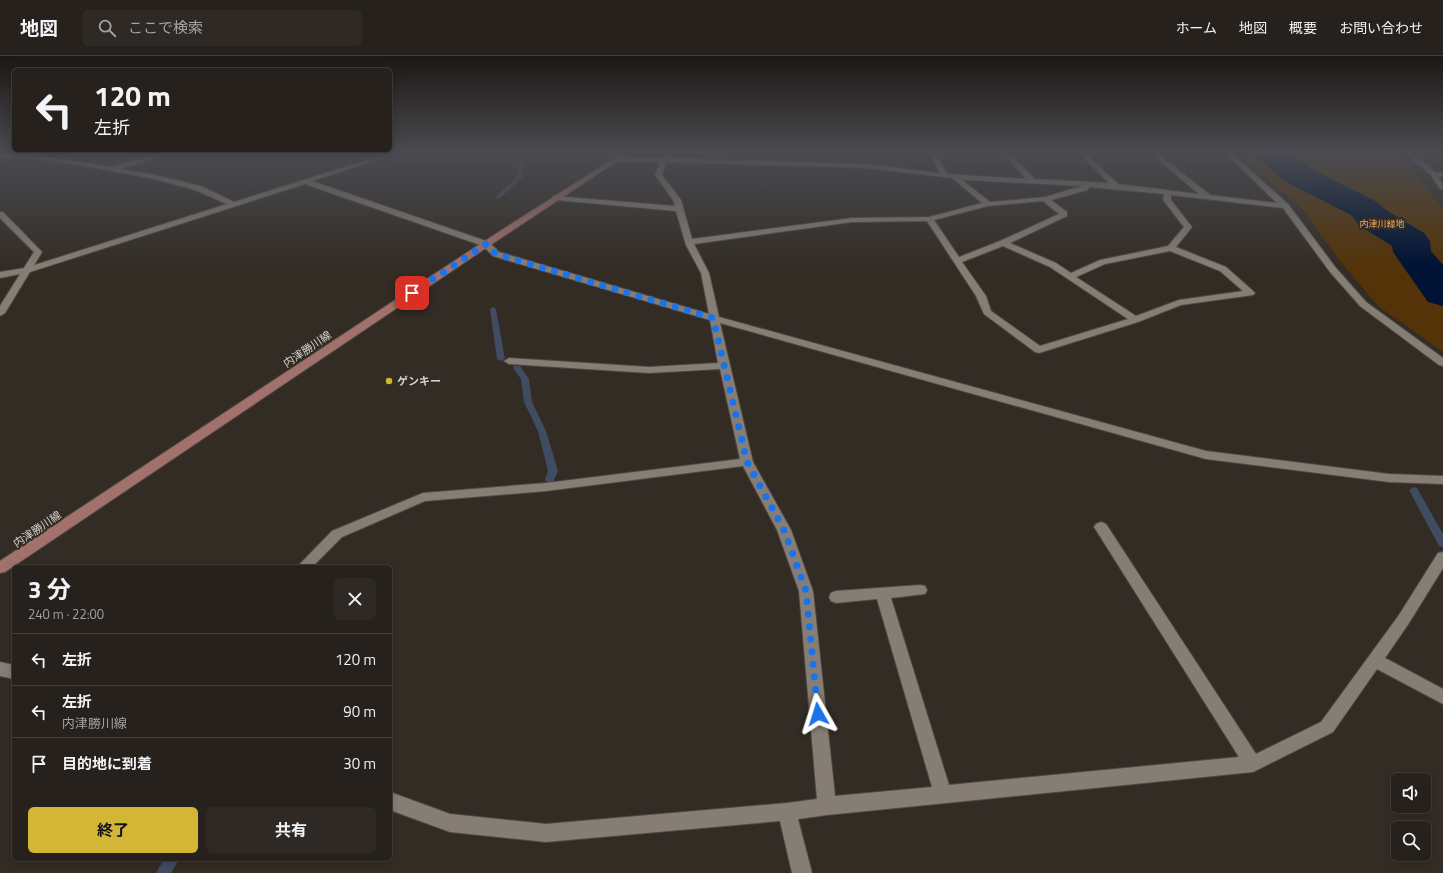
<!DOCTYPE html>
<html lang="ja">
<head>
<meta charset="utf-8">
<style>
	:root { --surface:#26211c; --page:#2e2925; --text:#f1f3f6; --muted:#a4a3a3; --line:#423e3b; --accent:#d3b635 }
	body { margin:0; font-family:"Titillium Web","Noto Sans JP",sans-serif; background:var(--page); color:var(--text); height:100vh; display:flex; flex-direction:column; font-size:15px; white-space:nowrap }
	* { box-sizing:border-box; margin:0 }
	p { font-size:13px; color:var(--muted) }
	.icon { flex:none; width:22px; height:22px; fill:none; stroke:currentColor; stroke-width:2; stroke-linecap:round; stroke-linejoin:round }
	.map { position:relative; flex:1; overflow:hidden }
	.panel { position:absolute; left:12px; top:509px; width:380px; height:296px; display:flex; flex-direction:column; background:var(--surface); border-radius:6px; box-shadow:0 2px 10px #0003,0 0 0 1px var(--line) }
	.panel>* { flex:none }
	.top-card { position:absolute; left:12px; top:12px; width:380px; height:84px; border-radius:6px; box-shadow:0 2px 10px #0003,0 0 0 1px var(--line); background:#26211c; color:var(--text); overflow:hidden }
	.controls { position:absolute; left:1391px; top:717px; display:grid; gap:8px }
	.controls a { display:grid; place-items:center; width:40px; height:40px; border-radius:6px; background:var(--surface); box-shadow:0 2px 10px #0003,0 0 0 1px var(--line); font-size:20px }
	.pin { position:absolute; display:grid; place-items:center; width:34px; height:34px; color:#fff; margin:-17px; border-radius:8px; box-shadow:0 2px 6px #0006 }
	.me { position:absolute; width:44px; margin:-22px; rotate:354deg; stroke-linejoin:round; filter:drop-shadow(0 0 3px #0008) }
	.turn { display:flex; align-items:center; gap:14px; height:84px; padding:0 16px; font-size:18px }
	.turn .icon { width:52px; height:52px; stroke-width:2.5 }
	.turn b { display:block; font-size:28px; line-height:34px }
	.round { display:grid; place-items:center; flex:none; width:42px; height:42px; border-radius:6px; background:var(--page) }
	.overview { display:flex; align-items:center; justify-content:space-between; height:68px; padding:0 16px }
	h1 { font-size:24px; font-weight:700; line-height:30px }
	.primary-button { display:flex; gap:8px; margin-top:auto; padding:8px 16px }
	.primary-button a { flex:1; height:46px; border-radius:6px; background:var(--accent); color:#111; font-size:16px; font-weight:700; line-height:46px; text-align:center }
	.primary-button a+a { background:var(--page); color:var(--text) }
	ul { padding:0; list-style:none }
	li { display:flex; align-items:center; gap:12px; height:52px; padding:0 16px; border-top:1px solid var(--line) }
	li div { flex:1 }
	li b { display:block; font-size:15px }
	li em { font-style:normal }
	header { display:flex; align-items:center; gap:24px; box-sizing:border-box; height:56px; padding:0 20px; background:var(--surface); border-bottom:1px solid var(--line) }
	header strong { font-size:19px }
	nav { display:flex; gap:22px; margin-inline-start:auto; font-size:14px }
	.search { width:280px; height:36px; background:var(--page); display:flex; align-items:center; gap:10px; box-sizing:border-box; padding:0 14px; border-radius:6px; color:var(--muted); font-size:15px }
	.map>svg:first-child { display:block }
	.green { fill:#533307 }
	.lines { fill:none; stroke-linecap:round; stroke-linejoin:round }
	.stream { fill:#404c62; fill-rule:evenodd }
	.river { fill:#001334; fill-rule:evenodd }
	.minor-casing { stroke:#4f4943; stroke-width:2 }
	.tertiary-casing { stroke:#4f4943; stroke-width:2 }
	.secondary-casing { stroke:#4f4943; stroke-width:2 }
	.minor { fill:#867e75; fill-rule:evenodd }
	.tertiary { fill:#867e75; fill-rule:evenodd }
	.secondary { fill:#a2716b; fill-rule:evenodd }
	.route { stroke:#1a73e8; stroke-width:7; stroke-dasharray:0 12.6 }
	.poi-dot { fill:#d3b635; stroke:#332c25; stroke-width:1.5 }
	.labels { text-anchor:middle; dominant-baseline:central; stroke-width:4; stroke-linejoin:round; paint-order:stroke }
	.far-park-label { font-size:9px; fill:#f4b063; stroke:#332c25 }
	.street-label { font-size:11px; fill:#d6d1cd; stroke:#332c25 }
	.poi-label { font-size:11px; font-weight:bold; fill:#d6d1cd; stroke:#332c25; text-anchor:start }
</style>
</head>
<body>
<header>
<strong>地図</strong>
<div class="search"><svg class="icon" aria-label="search" viewBox="0 0 24 24"><circle cx="10" cy="10" r="6"/><path d="M15 15l6 6"/></svg>ここで検索</div>
<nav><a>ホーム</a><a>地図</a><a>概要</a><a>お問い合わせ</a></nav>
</header>
<div class="map">
<svg width="1443" height="817" viewBox="0 0 1443 817">
	<rect width="100%" height="100%" fill="#332c25"/>
	<path class="green" d="M 1238,96 L 1391,96 L 1415,116 L 1443,154 L 1443,296 L 1378,250 L 1340,205 L 1302,153 Z"/>
	<g class="lines">
		<path class="stream" d="M 521,106 L 524,108 L 522,122 L 500,142 L 496,142 L 496,140 L 517,121 L 518,108 Z
			M 493,251 L 496,253 L 505,303 L 501,305 L 497,303 L 490,253 Z
			M 514,310 L 520,310 L 529,323 L 532,346 L 546,375 L 558,415 L 553,426 L 547,426 L 545,424 L 548,415 L 538,375 L 524,346 L 521,323 L 513,312 Z
			M 1414,431 L 1417,432 L 1443,478 L 1443,491 L 1439,490 L 1409,434 Z
			M 164,803 L 179,803 L 171,817 L 156,817 Z"/>
		<path class="river" d="M 1254,96 L 1288,96 L 1310,112 L 1375,145 L 1386,154 L 1424,177 L 1430,185 L 1431,195 L 1443,209 L 1443,250 L 1428,246 L 1393,196 L 1392,190 L 1360,170 L 1351,159 L 1286,126 L 1258,103 Z"/>
		<defs>
			<path id="minor" d="M 165,96 L 176,96 L 120,113 L 155,119 L 201,130 L 234,146 L 392,96 L 400,96 L 399,97 L 312,125 L 489,186 L 499,196 L 709,258 L 701,217 L 686,189 L 676,155 L 556,144 L 552,142 L 553,140 L 675,150 L 673,144 L 655,119 L 660,106 L 616,105 L 613,103 L 616,101 L 662,102 L 665,96 L 671,96 L 669,102 L 866,108 L 940,117 L 927,96 L 933,96 L 948,118 L 1026,123 L 1003,96 L 1009,96 L 1035,123 L 1109,127 L 1078,96 L 1084,96 L 1118,128 L 1199,138 L 1149,96 L 1156,96 L 1210,139 L 1277,147 L 1224,96 L 1230,96 L 1288,148 L 1336,212 L 1366,246 L 1443,302 L 1443,310 L 1439,309 L 1360,250 L 1330,216 L 1283,152 L 1171,139 L 1171,144 L 1192,171 L 1176,191 L 1226,211 L 1253,235 L 1255,237 L 1253,239 L 1181,249 L 1138,266 L 1039,297 L 1035,296 L 984,258 L 976,240 L 927,165 L 852,166 L 694,188 L 709,217 L 719,261 L 1206,395 L 1389,418 L 1443,420 L 1443,428 L 1389,426 L 1206,403 L 720,267 L 753,406 L 791,474 L 813,535 L 835,740 L 932,731 L 877,543 L 836,547 L 831,545 L 829,541 L 831,537 L 836,535 L 920,529 L 925,530 L 927,534 L 925,538 L 891,542 L 949,729 L 1239,701 L 1096,474 L 1094,471 L 1096,468 L 1101,466 L 1106,468 L 1256,698 L 1321,666 L 1399,559 L 1438,497 L 1443,496 L 1443,512 L 1409,567 L 1385,602 L 1443,633 L 1443,648 L 1377,613 L 1333,676 L 1253,716 L 827,759 L 798,763 L 812,817 L 792,817 L 780,765 L 546,786 L 450,776 L 390,754 L 390,736 L 450,758 L 546,768 L 787,747 L 817,743 L 799,535 L 777,474 L 743,410 L 546,435 L 425,445 L 342,481 L 312,511 L 297,511 L 332,475 L 423,437 L 546,427 L 740,403 L 720,313 L 649,317 L 509,308 L 504,305 L 509,302 L 649,311 L 718,307 L 710,264 L 493,200 L 483,190 L 305,128 L 30,216 L 0,222 L 0,216 L 25,212 L 227,148 L 195,134 L 155,123 L 73,108 L 34,103 L 0,102 L 0,98 L 34,99 L 112,111 L 150,99 ZM 667,106 L 866,112 L 952,122 L 982,147 L 929,161 L 852,162 L 692,183 L 681,144 L 662,119 ZM 962,124 L 967,124 L 1082,130 L 1045,141 L 990,146 ZM 1089,131 L 1164,138 L 1163,144 L 1184,171 L 1168,190 L 1100,204 L 1071,217 L 1056,207 L 1010,187 L 1067,160 L 1067,156 L 1051,144 L 1088,134 ZM 1043,145 L 1059,158 L 1000,185 L 959,201 L 934,164 L 988,150 ZM 1003,190 L 1050,211 L 1128,263 L 1040,290 L 991,255 L 986,240 L 962,206 ZM 1170,195 L 1220,215 L 1243,235 L 1179,244 L 1136,260 L 1076,221 L 1105,208 Z
				M 1433,116 L 1443,117 L 1443,121 L 1431,119 L 1431,117 Z
				M 0,606 L 14,609 L 14,623 L 0,620 Z"/>
			<path id="tertiary" d="M 1403,96 L 1410,96 C 1421,105 1443,117 1443,133 L 1440,133 L 1431,119 Z
				M 0,156 L 3,156 L 42,196 L 5,257 L 0,260 L 0,250 L 34,196 L 0,162 Z"/>
			<path id="secondary" d="M 624,96 L 631,96 L 489,190 L 5,516 L 0,517 L 0,505 L 483,186 Z"/>
		</defs>
		<use href="#minor" class="minor-casing"/>
		<use href="#tertiary" class="tertiary-casing"/>
		<use href="#secondary" class="secondary-casing"/>
		<use href="#minor" class="minor"/>
		<use href="#tertiary" class="tertiary"/>
		<use href="#secondary" class="secondary"/>
	</g>
	<linearGradient id="sky" x2="0" y2="1"><stop stop-color="#1c1814"/><stop offset="0.46" stop-color="#4a4b51"/><stop offset="1" stop-color="#4a4b51" stop-opacity="0"/></linearGradient>
	<rect width="1443" height="210" fill="url(#sky)"/>
	<g class="lines">
		<path class="route" d="M 412,237 L 486,188 L 496,198 L 713,262 L 747,406 L 784,474 L 806,535 L 818,658"/>
	</g>
	<circle class="poi-dot" cx="389" cy="325" r="4"/>
	<g class="labels">
		<g class="far-park-label">
			<text x="1382" y="167">内津川緑地</text>
		</g>
		<g class="street-label">
			<text transform="translate(307 293) rotate(-34)">内津勝川線</text>
			<text transform="translate(37 473) rotate(-34)">内津勝川線</text>
		</g>
		<g class="poi-label">
			<text x="397" y="325">ゲンキー</text>
		</g>
	</g>
</svg>
<div class="controls">
<a><svg class="icon" aria-label="sound" viewBox="0 0 24 24"><path d="M4 9h4l5-4v14l-5-4H4zM17 9q2 3 0 6"/></svg></a>
<a><svg class="icon" aria-label="search" viewBox="0 0 24 24"><circle cx="10" cy="10" r="6"/><path d="M15 15l6 6"/></svg></a>
</div>
<div class="pin" style="left:412px;top:237px;background:#d93025"><svg class="icon" aria-label="arrive" viewBox="0 0 24 24"><path d="M6 21V4h12l-3 4 3 4H6"/></svg></div>
<svg class="me" style="left:818px;top:658px" viewBox="-20 -20 40 40"><path d="M0-17L14 15 0 8-14 15z" fill="#1a73e8" stroke="#fff" stroke-width="4"/></svg>
<div class="top-card">
<div class="turn"><svg class="icon" aria-label="left" viewBox="0 0 24 24"><path d="M17 20v-9H6M10 6l-5 5 5 5"/></svg><div><b>120 m</b>左折</div></div>
</div>
<section class="panel">
<div class="overview"><div><h1>3 分</h1><p>240 m · 22:00</p></div><a class="round"><svg class="icon" aria-label="close" viewBox="0 0 24 24"><path d="M6 6l12 12M18 6L6 18"/></svg></a></div>
<ul>
<li><svg class="icon" aria-label="left" viewBox="0 0 24 24"><path d="M17 20v-9H6M10 6l-5 5 5 5"/></svg><div><b>左折</b></div><em>120 m</em></li>
<li><svg class="icon" aria-label="left" viewBox="0 0 24 24"><path d="M17 20v-9H6M10 6l-5 5 5 5"/></svg><div><b>左折</b><p>内津勝川線</p></div><em>90 m</em></li>
<li><svg class="icon" aria-label="arrive" viewBox="0 0 24 24"><path d="M6 21V4h12l-3 4 3 4H6"/></svg><div><b>目的地に到着</b></div><em>30 m</em></li>
</ul>
<div class="primary-button"><a>終了</a><a>共有</a></div>
</section>
</div>
</body>
</html>
